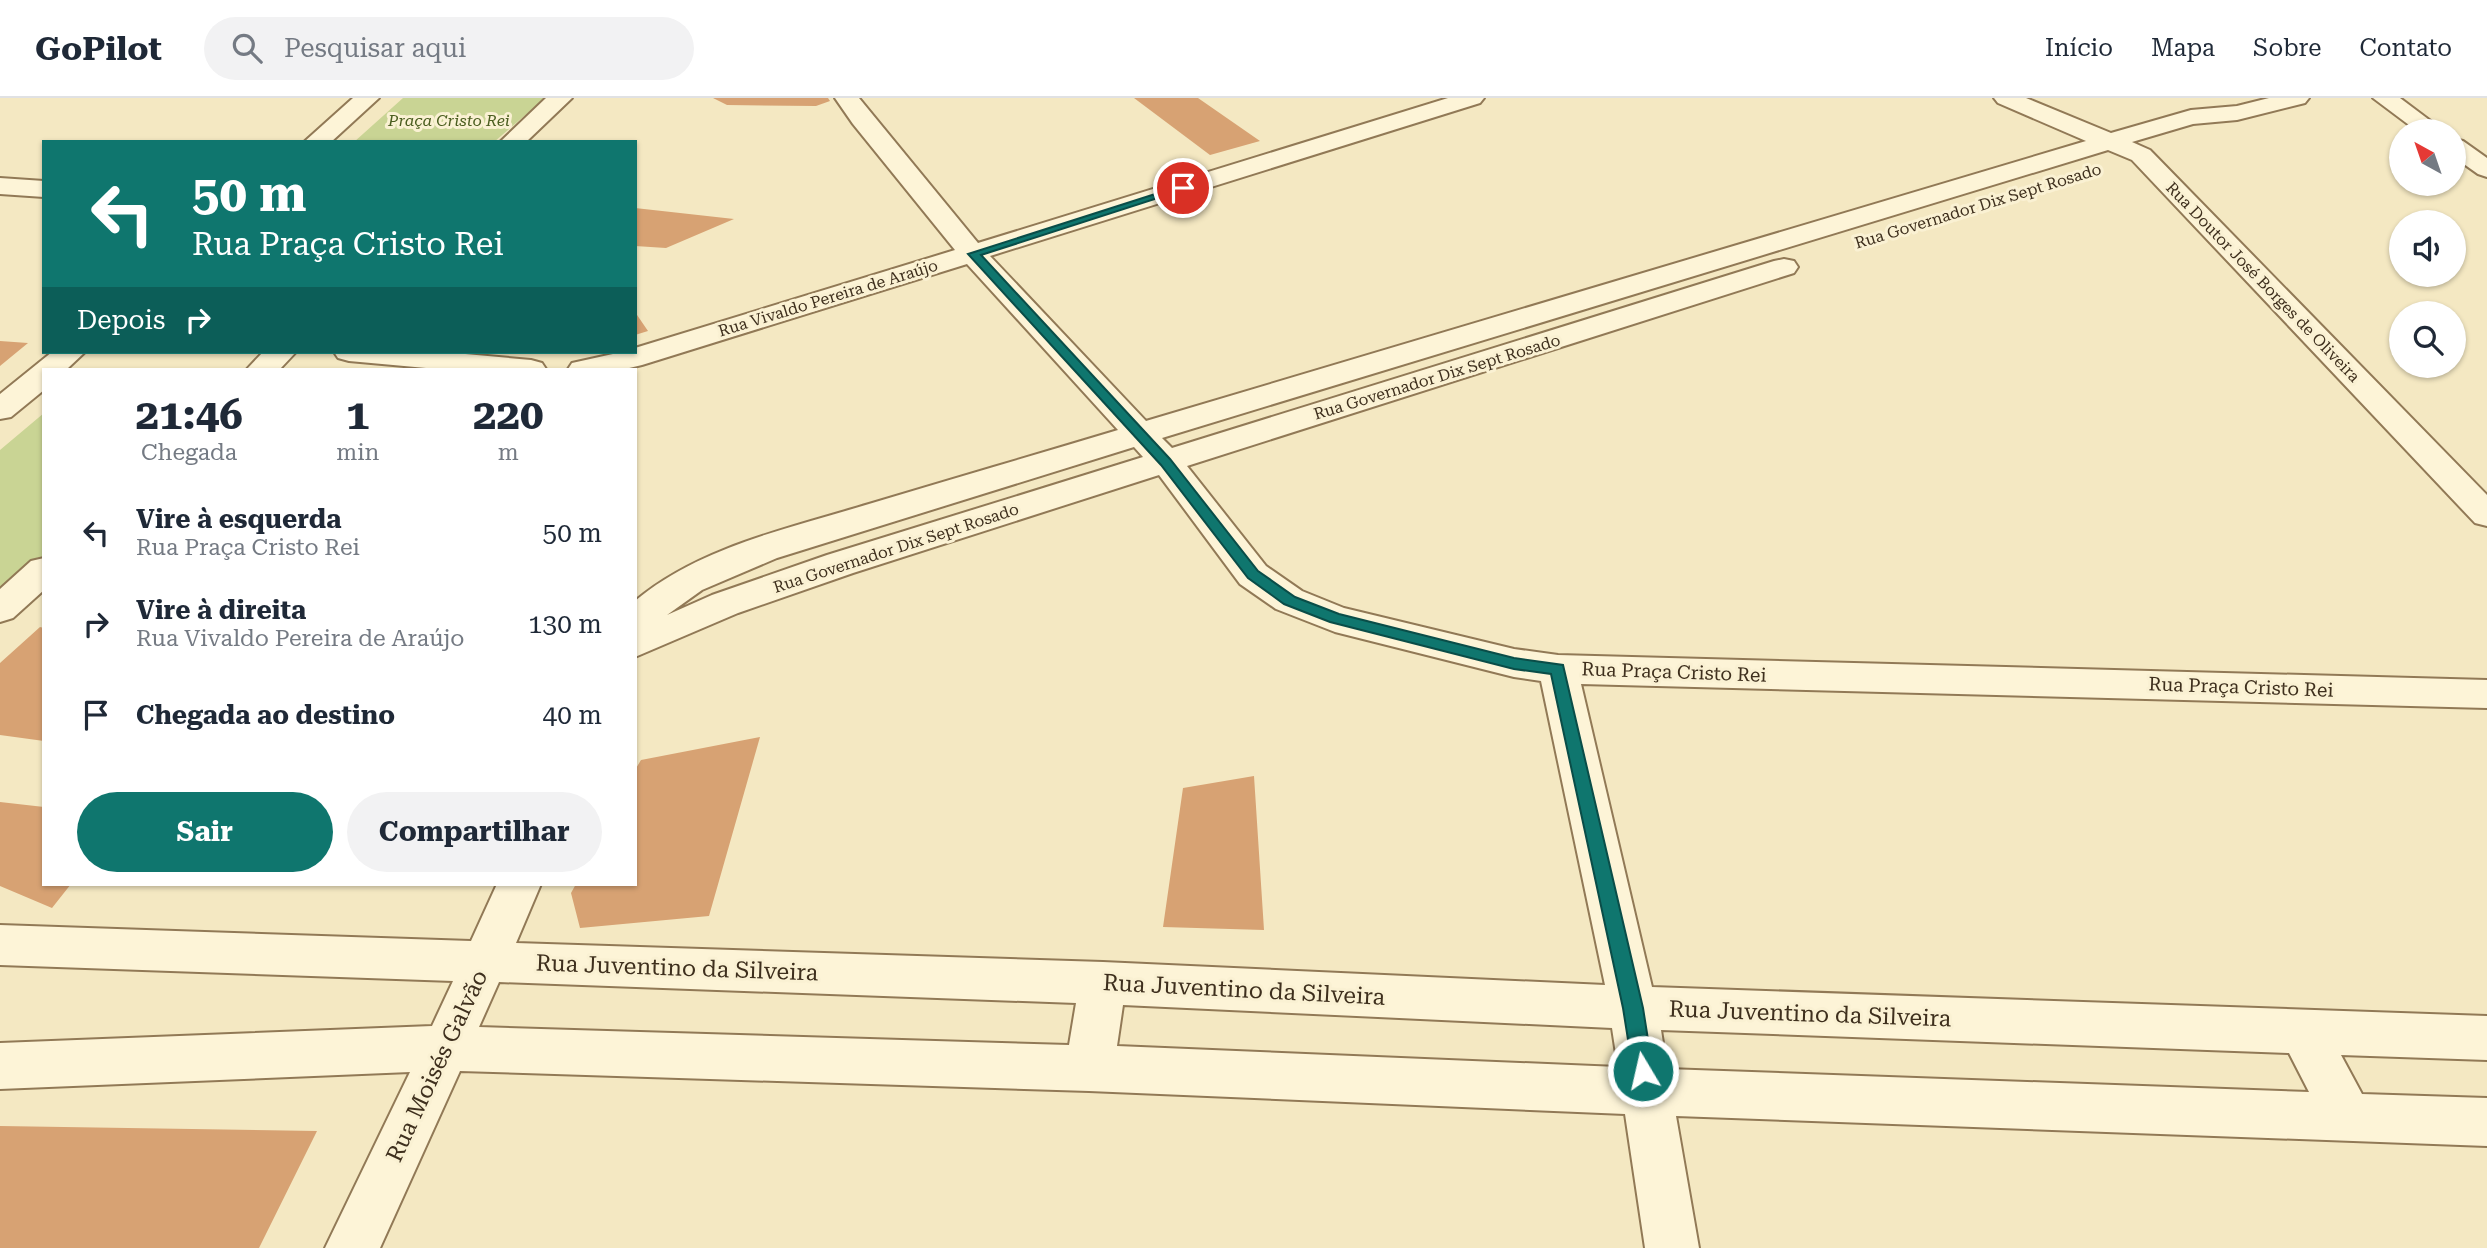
<!DOCTYPE html>
<html lang="pt">
<head>
<meta charset="utf-8">
<style>
	:root { --surface:#fff; --page:#f2f2f3; --text:#1f2937; --muted:#747a83; --line:#e0e1e3; --accent:#0f766e }
	body { margin:0; font-family:"Roboto Serif",serif; background:var(--page); color:var(--text); height:100vh; display:flex; flex-direction:column; font-size:26px; white-space:nowrap }
	* { box-sizing:border-box; margin:0 }
	p { font-size:23px; color:var(--muted) }
	.icon { flex:none; width:38px; height:38px; fill:none; stroke:currentColor; stroke-width:2; stroke-linecap:round; stroke-linejoin:round }
	.map { position:relative; flex:1; overflow:hidden }
	.details { position:absolute; left:42px; top:270px; width:595px; height:518px; display:flex; flex-direction:column; background:var(--surface); border-radius:0px; box-shadow:0 2px 5px #0004 }
	.details>* { flex:none }
	.hud { position:absolute; left:42px; top:42px; width:595px; height:214px; border-radius:0px; box-shadow:0 2px 5px #0004; background:#0f766e; color:#fff; overflow:hidden }
	.needle { width:46px; rotate:320deg }
	.fabs { position:absolute; left:2389px; top:21px; display:grid; gap:14px }
	.fabs a { display:grid; place-items:center; width:77px; height:77px; border-radius:50%; background:var(--surface); box-shadow:0 2px 5px #0004; font-size:35px }
	.pin { position:absolute; display:grid; place-items:center; width:60px; height:60px; color:#fff; margin:-30px; border:4px solid #fff; border-radius:50%; box-shadow:0 2px 7px #0007 }
	.me { position:absolute; width:77px; margin:-38px; rotate:351deg; stroke-linejoin:round; filter:drop-shadow(0 0 5px #0008) }
	.turn { display:flex; align-items:center; gap:24px; height:147px; padding:0 35px; font-size:32px }
	.turn .icon { width:91px; height:91px; stroke-width:2.5 }
	.turn b { display:block; font-size:49px; line-height:60px }
	.then { display:flex; align-items:center; height:66px; padding:0 35px; background:#0003; gap:14px; font-size:26px }
	.eta { display:flex; justify-content:space-evenly; align-items:center; height:119px; text-align:center }
	.eta b { font-size:42px; font-weight:700; line-height:49px }
	.cta { display:flex; gap:14px; margin-top:auto; padding:14px 35px }
	.cta a { flex:1; height:80px; border-radius:42px; background:var(--accent); color:#fff; font-size:28px; font-weight:700; line-height:80px; text-align:center }
	.cta a+a { background:var(--page); color:var(--text) }
	ul { padding:0; list-style:none }
	li { display:flex; align-items:center; gap:21px; height:91px; padding:0 35px }
	li div { flex:1 }
	li b { display:block; font-size:26px }
	li em { font-style:normal }
	header { display:flex; align-items:center; gap:42px; box-sizing:border-box; height:98px; padding:0 35px; background:var(--surface); border-bottom:2px solid var(--line) }
	header strong { font-size:33px }
	nav { display:flex; gap:38px; margin-inline-start:auto; font-size:24px }
	.search { width:490px; height:63px; background:var(--page); display:flex; align-items:center; gap:18px; box-sizing:border-box; padding:0 24px; border-radius:38px; color:var(--muted); font-size:26px }
	.map>svg:first-child { display:block }
	.green { fill:#c9d494 }
	.building { fill:#d7a273 }
	.lines { fill:none; stroke-linecap:round; stroke-linejoin:round }
	.minor-casing { stroke:#917956; stroke-width:4 }
	.minor { fill:#fdf4d7; fill-rule:evenodd }
	.route { fill:#0f766e; stroke:#0a4d48; stroke-width:2 }
	.labels { text-anchor:middle; dominant-baseline:central; stroke-width:6; stroke-linejoin:round; paint-order:stroke }
	.far-park-label { font-size:16px; font-style:italic; fill:#4b5e20; stroke:#faf1d3 }
	.far-street-label { font-size:16px; fill:#3e2f1d; stroke:#faf1d3 }
	.street-label { font-size:19px; fill:#3e2f1d; stroke:#faf1d3 }
	.near-street-label { font-size:23px; fill:#3e2f1d; stroke:#faf1d3 }
</style>
</head>
<body>
<header>
<strong>GoPilot</strong>
<div class="search"><svg class="icon" aria-label="search" viewBox="0 0 24 24"><circle cx="10" cy="10" r="6"/><path d="M15 15l6 6"/></svg>Pesquisar aqui</div>
<nav><a>Início</a><a>Mapa</a><a>Sobre</a><a>Contato</a></nav>
</header>
<div class="map">
<svg width="2487" height="1150" viewBox="0 0 2487 1150">
	<rect width="100%" height="100%" fill="#f4e8c2"/>
	<path class="green" d="M 403,0 L 545,0 L 494,44 L 354,44 Z
		M 44,315 L 44,457 L 0,494 L 0,352 Z"/>
	<path class="building" d="M 713,0 L 828,0 L 830,3 L 816,8 L 727,7 Z
		M 1134,0 L 1198,0 L 1260,43 L 1210,57 Z
		M 635,110 L 734,121 L 666,150 L 635,148 Z
		M 635,214 L 648,233 L 635,237 Z
		M 0,243 L 28,245 L 0,268 Z
		M 40,529 L 44,530 L 44,643 L 0,637 L 0,565 Z
		M 760,639 L 709,818 L 580,830 L 571,795 L 576,786 L 635,786 L 635,672 L 641,662 Z
		M 1254,678 L 1264,832 L 1163,829 L 1183,690 Z
		M 0,704 L 44,709 L 44,786 L 71,786 L 52,810 L 0,788 Z
		M 0,1028 L 317,1033 L 259,1150 L 0,1150 Z"/>
	<g class="lines">
		<defs>
			<path id="minor" d="M 353,0 L 379,0 L 331,44 L 304,44 Z
				M 546,0 L 572,0 L 526,44 L 500,44 Z
				M 835,0 L 859,0 L 978,145 L 1448,0 L 1484,0 L 1480,5 L 990,158 L 1146,323 L 2086,43 L 1998,5 L 1994,0 L 2026,0 L 2111,35 L 2191,12 L 2237,8 L 2269,0 L 2309,0 L 2305,5 L 2237,22 L 2193,26 L 2132,44 L 2150,52 L 2487,397 L 2487,428 L 2475,425 L 2132,62 L 2108,52 L 1162,340 L 1172,350 L 1774,163 L 1784,161 L 1794,163 L 1798,169 L 1794,175 L 1187,368 L 1266,468 L 1302,493 L 1344,510 L 1514,551 L 1558,557 L 2487,582 L 2487,610 L 1581,586 L 1652,889 L 2487,918 L 2487,962 L 2341,957 L 2362,996 L 2487,1000 L 2487,1048 L 1676,1018 L 1699,1150 L 1645,1150 L 1625,1016 L 1089,993 L 460,973 L 380,1150 L 325,1150 L 410,974 L 0,991 L 0,945 L 432,928 L 453,883 L 0,867 L 0,827 L 471,843 L 497,786 L 541,786 L 516,845 L 1103,864 L 1605,887 L 1541,583 L 1514,579 L 1335,534 L 1276,511 L 1240,486 L 1159,377 L 853,475 L 738,515 L 635,559 L 635,503 C 699,449 790,430 869,406 C 952,381 1035,357 1118,332 L 967,166 L 642,267 L 625,271 L 568,271 L 572,265 L 622,254 L 635,254 L 635,250 L 955,152 L 853,26 ZM 1134,349 L 1143,359 L 827,457 L 712,497 L 667,517 L 702,492 L 777,460 ZM 499,884 L 1076,905 L 1069,947 L 479,929 ZM 1123,907 L 1612,930 L 1618,969 L 1117,948 ZM 1661,932 L 2289,955 L 2309,994 L 1667,971 Z
				M 2373,0 L 2400,0 L 2444,33 L 2417,33 Z
				M 2454,41 L 2463,43 L 2487,60 L 2487,79 L 2478,76 L 2454,59 Z
				M 0,80 L 44,83 L 44,99 L 0,96 Z
				M 52,254 L 85,254 L 67,271 L 44,271 L 44,292 L 11,319 L 0,321 L 0,296 Z
				M 263,254 L 296,254 L 280,271 L 247,271 Z
				M 334,254 L 443,254 L 531,262 L 542,265 L 546,271 L 437,271 L 349,263 L 338,260 Z
				M 44,460 L 44,492 L 13,520 L 0,524 L 0,491 L 31,463 Z"/>
		</defs>
		<use href="#minor" class="minor-casing"/>
		<use href="#minor" class="minor"/>
	</g>
	<path class="route" d="M 1180,88 L 1189,90 L 981,157 L 1170,361 L 1258,473 L 1295,499 L 1339,516 L 1514,560 L 1563,567 L 1643,910 L 1653,973 L 1650,980 L 1643,983 L 1636,980 L 1633,973 L 1623,910 L 1551,576 L 1514,571 L 1330,524 L 1284,506 L 1248,480 L 1161,367 L 968,156 Z"/>
	<g class="labels">
		<g class="far-park-label">
			<text x="449" y="22">Praça Cristo Rei</text>
		</g>
		<g class="far-street-label">
			<text transform="translate(1978 108) rotate(-17)">Rua Governador Dix Sept Rosado</text>
			<text transform="translate(2263 184) rotate(46)">Rua Doutor José Borges de Oliveira</text>
			<text transform="translate(828 200) rotate(-17)">Rua Vivaldo Pereira de Araújo</text>
			<text transform="translate(1437 279) rotate(-17)">Rua Governador Dix Sept Rosado</text>
			<text transform="translate(896 450) rotate(-18)">Rua Governador Dix Sept Rosado</text>
		</g>
		<g class="street-label">
			<text transform="translate(1674 574) rotate(2)">Rua Praça Cristo Rei</text>
			<text transform="translate(2241 589) rotate(2)">Rua Praça Cristo Rei</text>
		</g>
		<g class="near-street-label">
			<text transform="translate(677 870) rotate(2)">Rua Juventino da Silveira</text>
			<text transform="translate(1244 892) rotate(3)">Rua Juventino da Silveira</text>
			<text transform="translate(1810 916) rotate(2)">Rua Juventino da Silveira</text>
			<text transform="translate(437 968) rotate(-65)">Rua Moisés Galvão</text>
		</g>
	</g>
</svg>
<div class="fabs">
<a><svg class="needle" viewBox="-14 -14 28 28"><path d="M0-13l5 13h-10z" fill="#e53935"/><path d="M0 13l5-13h-10z" fill="#747a83"/></svg></a>
<a><svg class="icon" aria-label="sound" viewBox="0 0 24 24"><path d="M4 9h4l5-4v14l-5-4H4zM17 9q2 3 0 6"/></svg></a>
<a><svg class="icon" aria-label="search" viewBox="0 0 24 24"><circle cx="10" cy="10" r="6"/><path d="M15 15l6 6"/></svg></a>
</div>
<div class="pin" style="left:1183px;top:90px;background:#d93025"><svg class="icon" aria-label="arrive" viewBox="0 0 24 24"><path d="M6 21V4h12l-3 4 3 4H6"/></svg></div>
<svg class="me" style="left:1643px;top:973px" viewBox="-20 -20 40 40"><circle r="17" fill="#0f766e" stroke="#fff" stroke-width="3"/><path d="M0-11L8 9 0 5-8 9z" fill="#fff"/></svg>
<div class="hud">
<div class="turn"><svg class="icon" aria-label="left" viewBox="0 0 24 24"><path d="M17 20v-9H6M10 6l-5 5 5 5"/></svg><div><b>50 m</b>Rua Praça Cristo Rei</div></div>
<div class="then">Depois<svg class="icon" aria-label="right" viewBox="0 0 24 24"><path d="M7 20v-9h11M14 6l5 5-5 5"/></svg></div>
</div>
<section class="details">
<div class="eta">
<div><b>21:46</b><p>Chegada</p></div>
<div><b>1</b><p>min</p></div>
<div><b>220</b><p>m</p></div>
</div>
<ul>
<li><svg class="icon" aria-label="left" viewBox="0 0 24 24"><path d="M17 20v-9H6M10 6l-5 5 5 5"/></svg><div><b>Vire à esquerda</b><p>Rua Praça Cristo Rei</p></div><em>50 m</em></li>
<li><svg class="icon" aria-label="right" viewBox="0 0 24 24"><path d="M7 20v-9h11M14 6l5 5-5 5"/></svg><div><b>Vire à direita</b><p>Rua Vivaldo Pereira de Araújo</p></div><em>130 m</em></li>
<li><svg class="icon" aria-label="arrive" viewBox="0 0 24 24"><path d="M6 21V4h12l-3 4 3 4H6"/></svg><div><b>Chegada ao destino</b></div><em>40 m</em></li>
</ul>
<div class="cta"><a>Sair</a><a>Compartilhar</a></div>
</section>
</div>
</body>
</html>
